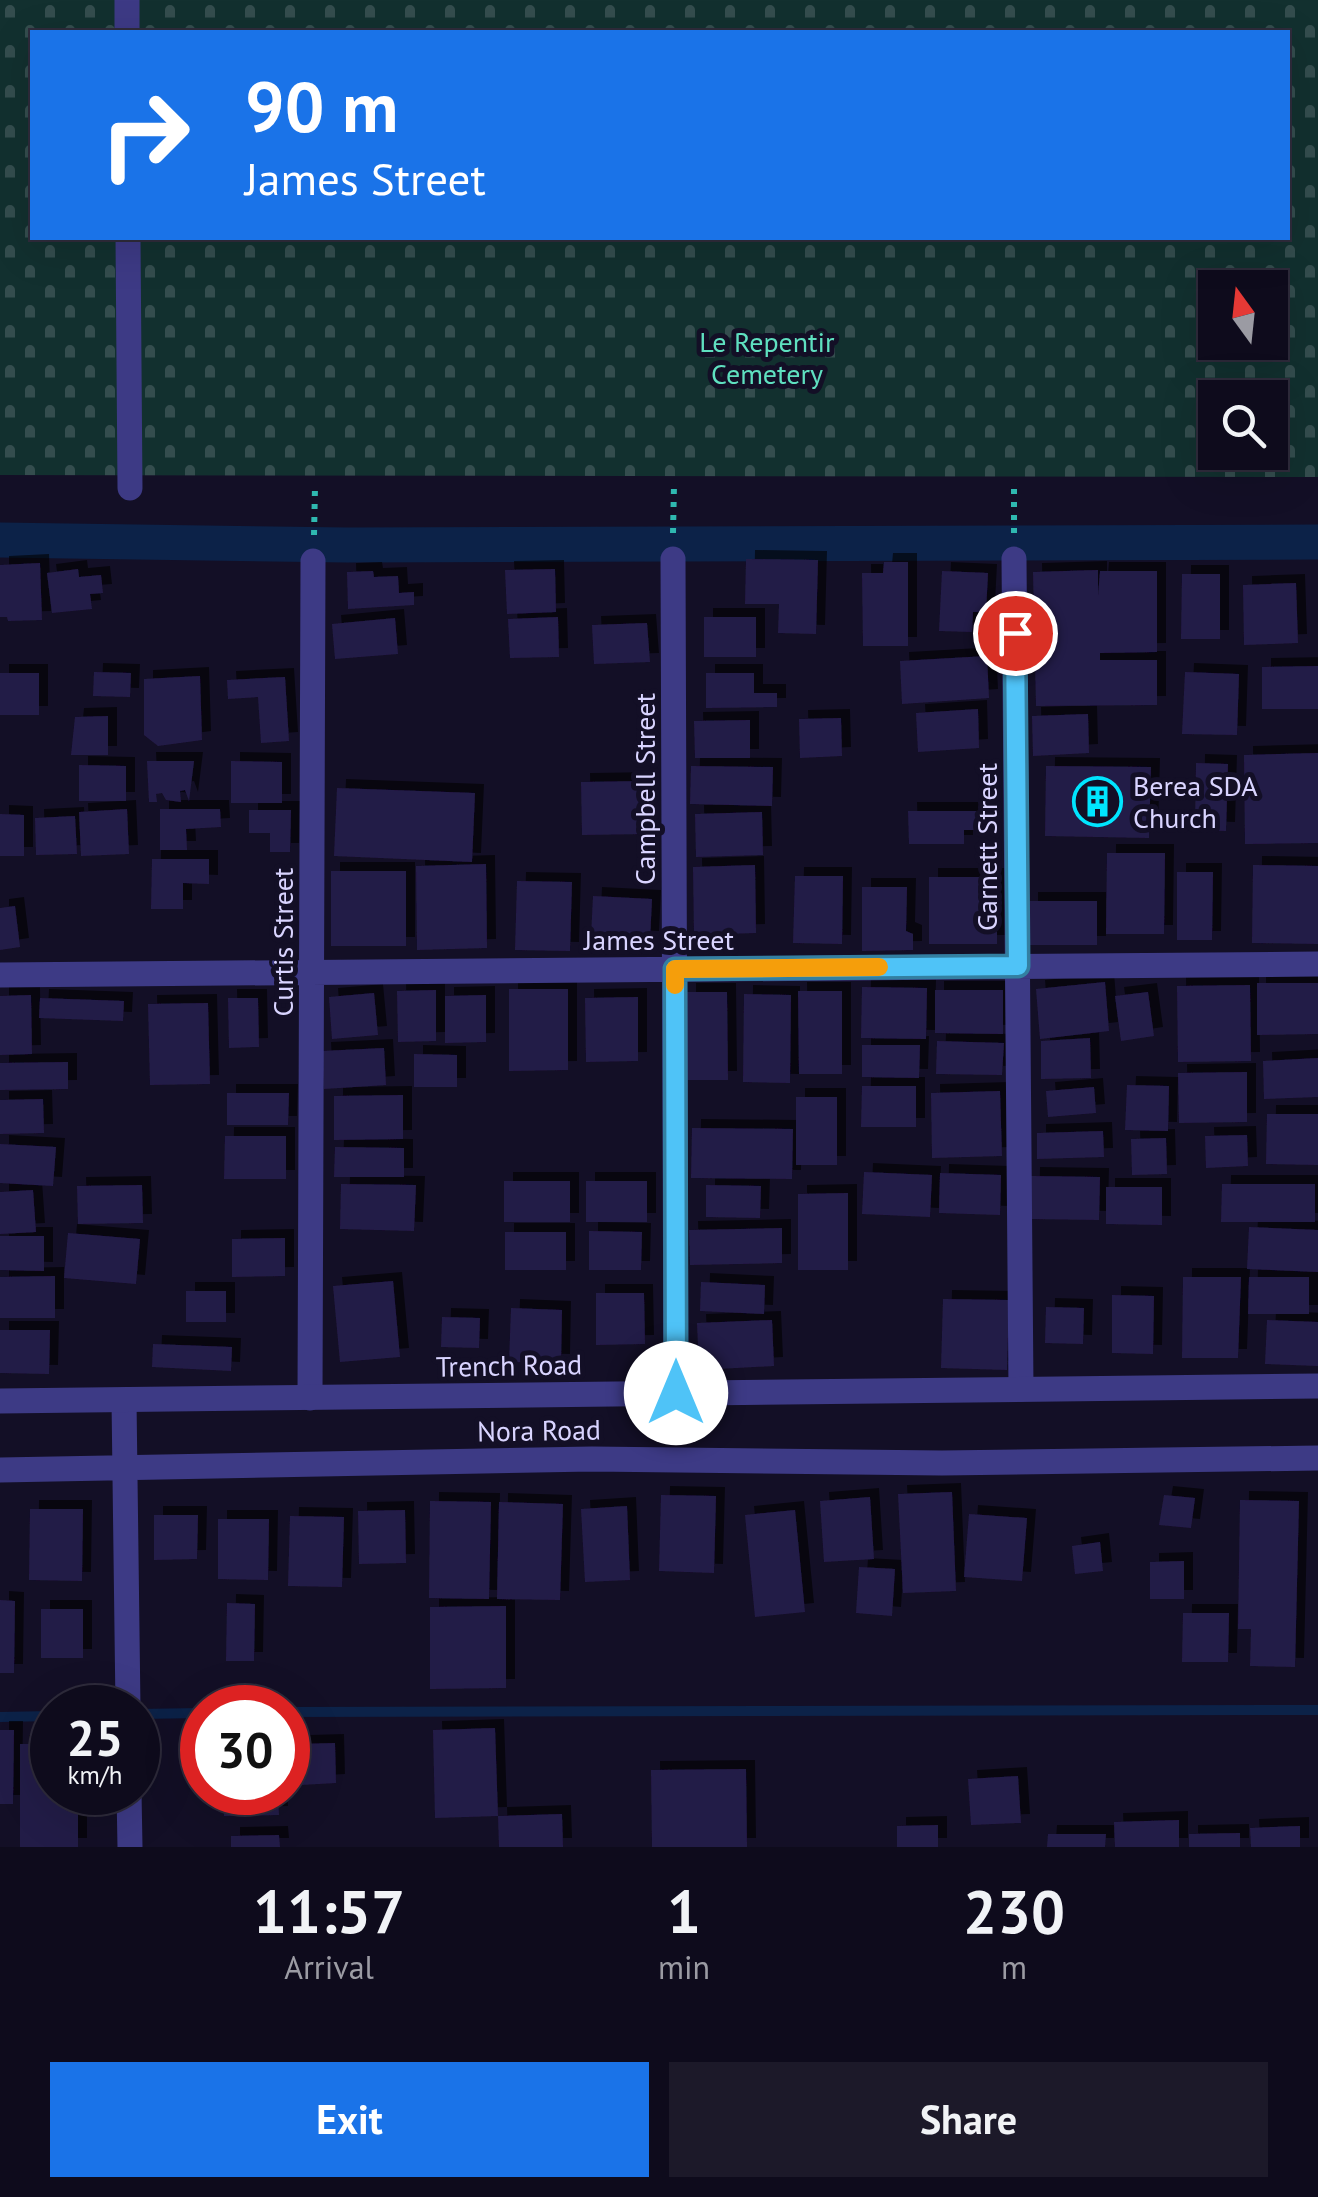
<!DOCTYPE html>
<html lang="en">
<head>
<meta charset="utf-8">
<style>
	:root { --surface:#0e0b1c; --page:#1c1929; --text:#f1f3f6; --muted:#9b9ba3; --line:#2e2b3b; --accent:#1a73e8 }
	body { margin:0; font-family:"PT Sans",sans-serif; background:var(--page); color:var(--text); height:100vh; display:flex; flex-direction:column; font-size:38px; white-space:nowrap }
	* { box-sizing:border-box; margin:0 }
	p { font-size:32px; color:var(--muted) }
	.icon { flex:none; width:55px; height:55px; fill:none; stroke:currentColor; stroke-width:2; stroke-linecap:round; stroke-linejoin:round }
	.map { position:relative; height:1847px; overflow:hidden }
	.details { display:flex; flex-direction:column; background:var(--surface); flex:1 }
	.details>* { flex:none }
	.hud { position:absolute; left:30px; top:30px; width:1260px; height:210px; border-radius:0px; box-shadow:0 10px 40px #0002,0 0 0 2px var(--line); background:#1a73e8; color:#fff; overflow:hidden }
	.needle { width:65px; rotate:345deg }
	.fabs { position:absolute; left:1198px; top:270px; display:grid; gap:20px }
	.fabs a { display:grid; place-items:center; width:90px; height:90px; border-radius:0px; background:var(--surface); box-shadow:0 10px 40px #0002,0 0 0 2px var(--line); font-size:50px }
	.speed { position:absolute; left:30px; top:1685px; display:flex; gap:20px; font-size:50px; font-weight:700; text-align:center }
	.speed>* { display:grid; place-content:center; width:130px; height:130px; border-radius:50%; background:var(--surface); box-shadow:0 10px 40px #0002,0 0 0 2px var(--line); line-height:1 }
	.speed small { font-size:25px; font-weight:400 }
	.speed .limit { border:15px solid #d22; background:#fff; color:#111 }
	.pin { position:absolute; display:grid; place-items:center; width:85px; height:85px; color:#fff; margin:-42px; border:5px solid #fff; border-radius:50%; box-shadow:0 2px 10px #0007 }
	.me { position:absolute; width:110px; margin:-55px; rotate:0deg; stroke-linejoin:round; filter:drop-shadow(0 0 8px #0008) }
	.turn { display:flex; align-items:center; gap:35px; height:210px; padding:0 50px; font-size:45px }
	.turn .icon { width:130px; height:130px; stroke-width:2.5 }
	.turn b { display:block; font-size:70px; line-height:85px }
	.eta { display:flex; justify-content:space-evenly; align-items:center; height:170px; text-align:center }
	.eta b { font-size:60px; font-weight:700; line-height:70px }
	.primary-button { display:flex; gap:20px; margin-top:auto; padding:20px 50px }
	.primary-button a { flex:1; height:115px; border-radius:0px; background:var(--accent); color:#fff; font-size:40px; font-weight:700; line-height:115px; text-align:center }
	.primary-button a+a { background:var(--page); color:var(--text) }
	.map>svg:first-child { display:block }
	.cemetery { fill:url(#cemetery-stones); fill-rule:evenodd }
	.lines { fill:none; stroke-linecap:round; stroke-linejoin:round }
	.stream { stroke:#0c2248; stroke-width:10 }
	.canal { stroke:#0c2248; stroke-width:35 }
	.building { fill:#241b47; filter:url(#shadow) }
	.path { stroke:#2fb8b0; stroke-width:6; stroke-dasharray:5 8; stroke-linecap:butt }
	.minor { stroke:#3d3a85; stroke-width:25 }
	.tertiary { stroke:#3d3a85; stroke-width:25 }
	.route-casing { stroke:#337fa1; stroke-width:25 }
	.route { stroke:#4fc3f7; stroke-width:18 }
	.slow { stroke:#f59e0b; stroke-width:18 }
	.labels { text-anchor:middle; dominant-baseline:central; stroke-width:10; stroke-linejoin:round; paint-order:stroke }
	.park-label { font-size:28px; fill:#5fe0c0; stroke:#130f26 }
	.poi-label { font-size:28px; fill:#d9d4ff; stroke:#130f26; text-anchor:start }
	.street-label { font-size:28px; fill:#d9d4ff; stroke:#130f26 }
</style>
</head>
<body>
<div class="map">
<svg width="1318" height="1847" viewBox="0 0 1318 1847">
	<defs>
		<pattern id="cemetery-stones" width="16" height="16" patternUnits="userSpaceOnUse" patternTransform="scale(2.5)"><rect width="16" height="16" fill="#12302f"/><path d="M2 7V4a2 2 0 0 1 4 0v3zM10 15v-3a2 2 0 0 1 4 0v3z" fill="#344d4e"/></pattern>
		<filter id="shadow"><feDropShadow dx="9" dy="-9" stdDeviation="0" flood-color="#0009"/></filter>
	</defs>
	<rect width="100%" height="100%" fill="#130f26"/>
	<path class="cemetery" d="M 0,0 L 1318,0 L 1318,477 L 0,475 ZM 32,32 L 1288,32 L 1288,238 L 32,238 ZM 1215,288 L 1270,288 L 1270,342 L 1215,342 ZM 1215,398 L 1270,398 L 1270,452 L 1215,452 Z"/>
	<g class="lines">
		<path class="stream" d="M 288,1712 L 1318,1710
			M 138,1714 L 202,1713
			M 0,1717 L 52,1716"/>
		<path class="canal" d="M 0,540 L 347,545 L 1318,542"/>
	</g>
	<path class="building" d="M 746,559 L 818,560 L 816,634 L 778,633 L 779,604 L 745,604 Z
		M 884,562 L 908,562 L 908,646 L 863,646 L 862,573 L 883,573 Z
		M 40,563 L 42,620 L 8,621 L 7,617 L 0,617 L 0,565 Z
		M 78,569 L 79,577 L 101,575 L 103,593 L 90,594 L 92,609 L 52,613 L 47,573 Z
		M 555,569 L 556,612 L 507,614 L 505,570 Z
		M 1098,570 L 1098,596 L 1100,571 L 1157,571 L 1157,652 L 1100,653 L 1100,660 L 1157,660 L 1157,705 L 1036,706 L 1033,572 Z
		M 373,571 L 374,577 L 398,576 L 399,593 L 414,592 L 414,605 L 348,609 L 347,572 Z
		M 942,571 L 988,573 L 986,612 L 973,612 L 972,632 L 939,631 Z
		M 1182,574 L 1220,574 L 1220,639 L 1181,639 Z
		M 1296,583 L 1298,643 L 1244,645 L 1243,585 Z
		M 558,617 L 559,657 L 510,658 L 508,619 Z
		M 704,617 L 756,617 L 756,657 L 704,657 Z
		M 395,618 L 398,654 L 335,659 L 332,624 Z
		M 647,623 L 650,662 L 594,664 L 592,625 Z
		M 987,656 L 989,698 L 902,704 L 900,661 Z
		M 1318,666 L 1318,709 L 1262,709 L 1262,667 Z
		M 94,672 L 131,673 L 130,697 L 93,696 Z
		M 1185,672 L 1239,674 L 1237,735 L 1182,734 Z
		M 0,673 L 39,673 L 39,715 L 0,715 Z
		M 706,673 L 754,673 L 754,693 L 777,693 L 777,707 L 706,708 Z
		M 200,676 L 202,740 L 158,746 L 144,735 L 144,679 Z
		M 285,677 L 289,741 L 261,743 L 258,697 L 228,699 L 227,680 Z
		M 978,709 L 979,748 L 918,752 L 916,713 Z
		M 1088,714 L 1089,753 L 1033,756 L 1032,716 Z
		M 108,716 L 108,755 L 71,755 L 75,717 Z
		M 841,718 L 842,756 L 800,758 L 799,719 Z
		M 750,720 L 750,758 L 695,758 L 694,721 Z
		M 1318,753 L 1318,843 L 1245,844 L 1244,755 Z
		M 147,761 L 194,761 L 189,801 L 185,790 L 180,791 L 181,802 L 166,800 L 162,793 L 156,794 L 157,802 L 149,802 Z
		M 231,761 L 282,762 L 282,803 L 231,803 Z
		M 1196,763 L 1228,764 L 1226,831 L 1195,830 Z
		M 79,765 L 126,766 L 126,801 L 79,801 Z
		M 691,766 L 773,767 L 772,806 L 690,804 Z
		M 1046,766 L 1151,767 L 1149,838 L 1045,836 Z
		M 645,781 L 647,834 L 582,835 L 581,782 Z
		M 337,788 L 475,793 L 472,862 L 334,856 Z
		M 127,809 L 129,854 L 81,856 L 79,812 Z
		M 160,809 L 220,809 L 221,827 L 186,829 L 187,850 L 160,850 Z
		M 249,810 L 291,810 L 290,852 L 270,852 L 270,833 L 249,833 Z
		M 908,811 L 977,811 L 978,830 L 964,830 L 964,844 L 909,844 Z
		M 762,812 L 763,855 L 696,857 L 695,814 Z
		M 0,814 L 24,815 L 24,856 L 0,856 Z
		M 75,816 L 77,854 L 36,855 L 35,818 Z
		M 1107,853 L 1165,853 L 1164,934 L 1106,934 Z
		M 152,859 L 209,859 L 209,884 L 183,883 L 183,909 L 151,909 Z
		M 486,864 L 487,948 L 417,950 L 416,866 Z
		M 755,865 L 756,933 L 694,935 L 693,867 Z
		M 1253,865 L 1318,866 L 1318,944 L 1252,943 Z
		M 331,871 L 406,871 L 406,946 L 331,946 Z
		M 1177,872 L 1213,872 L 1212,940 L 1177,940 Z
		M 795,876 L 843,876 L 842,944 L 793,943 Z
		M 929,877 L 997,877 L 997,944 L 929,944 Z
		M 517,881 L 572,882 L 570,951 L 515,950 Z
		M 862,887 L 907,887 L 906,931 L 913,934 L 913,950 L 862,951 Z
		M 593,896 L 652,899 L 650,940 L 591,937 Z
		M 1029,901 L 1097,901 L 1097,945 L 1029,945 Z
		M 15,906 L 20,947 L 0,950 L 0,908 Z
		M 1105,982 L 1109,1031 L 1040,1039 L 1036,989 Z
		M 1257,983 L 1318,983 L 1318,1034 L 1257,1035 Z
		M 1250,985 L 1251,1061 L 1178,1062 L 1177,986 Z
		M 862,987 L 927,988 L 926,1039 L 861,1038 Z
		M 509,989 L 568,989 L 568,1070 L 509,1071 Z
		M 436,990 L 436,1041 L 398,1042 L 397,991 Z
		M 935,990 L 1003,990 L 1003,1034 L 935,1033 Z
		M 798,991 L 842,991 L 842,1074 L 799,1074 Z
		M 687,992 L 727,992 L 728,1080 L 687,1080 Z
		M 1148,992 L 1154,1036 L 1121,1041 L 1115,996 Z
		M 374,993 L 378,1035 L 332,1039 L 329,997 Z
		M 744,994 L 791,995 L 790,1083 L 743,1082 Z
		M 31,995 L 32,1054 L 0,1055 L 0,996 Z
		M 486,995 L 486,1042 L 445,1043 L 445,996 Z
		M 638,997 L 638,1061 L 586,1062 L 585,998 Z
		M 40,998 L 124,1001 L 123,1021 L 39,1018 Z
		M 228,998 L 258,998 L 259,1047 L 229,1048 Z
		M 208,1003 L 210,1084 L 150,1085 L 148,1004 Z
		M 1090,1038 L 1091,1078 L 1041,1079 L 1041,1041 Z
		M 937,1041 L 1004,1043 L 1002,1075 L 936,1074 Z
		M 862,1045 L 920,1045 L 919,1078 L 862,1077 Z
		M 384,1048 L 386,1085 L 324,1089 L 322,1051 Z
		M 414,1054 L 457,1055 L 457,1087 L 414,1087 Z
		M 1318,1058 L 1318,1097 L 1264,1099 L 1263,1061 Z
		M 68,1062 L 68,1089 L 0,1090 L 0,1063 Z
		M 1247,1072 L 1247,1122 L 1179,1123 L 1178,1073 Z
		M 1127,1085 L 1169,1086 L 1168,1131 L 1125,1130 Z
		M 862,1086 L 916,1086 L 916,1127 L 861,1127 Z
		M 1094,1087 L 1096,1113 L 1048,1117 L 1046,1091 Z
		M 1000,1091 L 1002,1156 L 932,1158 L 931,1093 Z
		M 227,1093 L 289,1093 L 288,1125 L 227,1125 Z
		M 403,1095 L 403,1139 L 334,1140 L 334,1096 Z
		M 796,1097 L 837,1097 L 837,1165 L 796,1165 Z
		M 43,1099 L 44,1133 L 0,1134 L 0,1100 Z
		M 1267,1114 L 1318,1114 L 1318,1165 L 1266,1164 Z
		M 692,1128 L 793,1129 L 792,1179 L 691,1178 Z
		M 1103,1131 L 1104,1157 L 1037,1159 L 1037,1133 Z
		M 1247,1135 L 1248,1166 L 1206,1168 L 1205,1136 Z
		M 225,1136 L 286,1136 L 286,1179 L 224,1179 Z
		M 1166,1138 L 1167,1174 L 1132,1175 L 1131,1139 Z
		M 0,1144 L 56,1147 L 53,1186 L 0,1183 Z
		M 335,1147 L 404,1148 L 404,1177 L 334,1177 Z
		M 864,1172 L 932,1175 L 930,1217 L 862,1214 Z
		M 940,1173 L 1001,1175 L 1000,1215 L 939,1213 Z
		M 1031,1176 L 1100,1177 L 1099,1220 L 1030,1219 Z
		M 504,1181 L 570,1181 L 570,1222 L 504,1222 Z
		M 586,1181 L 647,1181 L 647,1222 L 586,1222 Z
		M 341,1184 L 416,1185 L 414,1231 L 340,1229 Z
		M 1222,1184 L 1315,1184 L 1315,1222 L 1221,1222 Z
		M 142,1185 L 143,1223 L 78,1224 L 77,1186 Z
		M 706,1185 L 761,1186 L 760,1218 L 706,1217 Z
		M 1106,1187 L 1162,1187 L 1162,1225 L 1106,1224 Z
		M 33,1190 L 36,1232 L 0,1234 L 0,1192 Z
		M 848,1193 L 848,1270 L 798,1270 L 798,1194 Z
		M 1249,1227 L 1318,1230 L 1318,1272 L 1247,1269 Z
		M 782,1228 L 782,1263 L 690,1265 L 689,1230 Z
		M 589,1231 L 642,1232 L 641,1270 L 589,1270 Z
		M 505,1232 L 566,1232 L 566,1270 L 505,1270 Z
		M 68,1233 L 140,1239 L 136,1284 L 64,1278 Z
		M 0,1236 L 44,1236 L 44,1271 L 0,1270 Z
		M 285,1238 L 285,1276 L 232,1277 L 232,1239 Z
		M 55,1276 L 55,1318 L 0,1318 L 0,1277 Z
		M 1183,1277 L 1241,1277 L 1238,1358 L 1182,1358 Z
		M 1249,1277 L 1309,1277 L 1309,1314 L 1248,1314 Z
		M 393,1281 L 400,1357 L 340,1362 L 333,1286 Z
		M 701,1282 L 765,1285 L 764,1314 L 700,1311 Z
		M 186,1291 L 226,1291 L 226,1322 L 186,1322 Z
		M 596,1293 L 644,1293 L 645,1344 L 596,1345 Z
		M 1112,1295 L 1154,1296 L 1153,1354 L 1112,1353 Z
		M 943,1299 L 1009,1300 L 1007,1370 L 941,1368 Z
		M 1046,1307 L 1084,1308 L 1083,1344 L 1045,1343 Z
		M 511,1308 L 562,1310 L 561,1363 L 509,1362 Z
		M 442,1317 L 480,1318 L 479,1348 L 441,1347 Z
		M 772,1320 L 774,1366 L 699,1370 L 697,1323 Z
		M 1267,1320 L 1318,1322 L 1318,1366 L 1265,1364 Z
		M 0,1330 L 50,1330 L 49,1374 L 0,1373 Z
		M 153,1344 L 232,1347 L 231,1371 L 152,1367 Z
		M 952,1492 L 956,1591 L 903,1593 L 898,1494 Z
		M 661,1495 L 716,1496 L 714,1573 L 659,1571 Z
		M 1164,1495 L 1195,1498 L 1191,1528 L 1159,1525 Z
		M 870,1497 L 874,1559 L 824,1562 L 820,1501 Z
		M 1240,1500 L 1299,1501 L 1295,1667 L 1250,1666 L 1251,1629 L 1238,1629 Z
		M 430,1501 L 491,1502 L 489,1599 L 429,1598 Z
		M 499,1502 L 563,1504 L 560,1600 L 497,1599 Z
		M 627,1506 L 630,1580 L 585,1582 L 581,1509 Z
		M 30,1509 L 83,1509 L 82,1581 L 29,1580 Z
		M 405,1510 L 406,1563 L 359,1564 L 358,1511 Z
		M 795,1510 L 805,1612 L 755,1617 L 745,1515 Z
		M 969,1514 L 1027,1518 L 1022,1581 L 964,1577 Z
		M 154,1515 L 198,1515 L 197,1559 L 154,1560 Z
		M 290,1516 L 344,1517 L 342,1587 L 288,1586 Z
		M 218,1519 L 269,1519 L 268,1580 L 218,1579 Z
		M 1100,1542 L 1103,1571 L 1075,1574 L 1072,1546 Z
		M 1184,1561 L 1184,1599 L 1150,1599 L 1150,1562 Z
		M 859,1567 L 895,1569 L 892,1616 L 856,1613 Z
		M 0,1600 L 15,1601 L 14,1673 L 0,1673 Z
		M 227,1603 L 255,1604 L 254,1661 L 226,1661 Z
		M 506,1606 L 506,1688 L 430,1689 L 430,1607 Z
		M 41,1609 L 83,1609 L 83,1658 L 41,1658 Z
		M 1183,1613 L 1229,1613 L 1228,1662 L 1182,1662 Z
		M 495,1728 L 498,1816 L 562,1814 L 563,1847 L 499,1847 L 498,1816 L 435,1818 L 433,1730 Z
		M 0,1730 L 14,1730 L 13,1804 L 0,1804 Z
		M 335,1743 L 336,1783 L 301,1785 L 300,1744 Z
		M 20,1744 L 52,1744 L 52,1792 L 78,1792 L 78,1847 L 20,1847 Z
		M 746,1769 L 747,1847 L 652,1847 L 651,1770 Z
		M 1018,1776 L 1021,1823 L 971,1825 L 968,1779 Z
		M 223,1792 L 278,1792 L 279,1815 L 224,1816 Z
		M 1179,1820 L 1179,1847 L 1115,1847 L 1114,1822 Z
		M 938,1825 L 938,1847 L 897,1847 L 897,1826 Z
		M 1300,1826 L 1300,1847 L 1251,1847 L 1250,1828 Z
		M 1240,1833 L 1240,1847 L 1189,1847 L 1189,1834 Z
		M 1048,1834 L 1106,1834 L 1105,1847 L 1047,1847 Z
		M 279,1835 L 280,1847 L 231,1847 L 231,1836 Z"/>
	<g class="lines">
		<path class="path" d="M 673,533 L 674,485
			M 1014,533 L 1014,484
			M 314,535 L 315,487"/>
		<path class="minor" d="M 127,32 L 127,0
			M 128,238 L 130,488
			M 673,559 L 676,1393
			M 1014,559 L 1021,1389
			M 0,975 L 1318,964
			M 310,1398 L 313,561
			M 124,1400 L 128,1708
			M 0,1470 L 592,1459 L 942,1463 L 1318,1458
			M 129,1792 L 130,1847"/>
		<path class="tertiary" d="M 0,1401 L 1318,1386"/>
	</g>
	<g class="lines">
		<defs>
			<path id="route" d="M 676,1393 L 675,969 L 1018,966 L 1015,633"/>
		</defs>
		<use href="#route" class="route-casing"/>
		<use href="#route" class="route"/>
		<path class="slow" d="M 675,985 L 675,969 L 879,967"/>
	</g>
	<defs>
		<symbol id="building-ring" viewBox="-11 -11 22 22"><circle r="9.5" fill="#130f26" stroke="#00e5ff" stroke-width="1.5"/><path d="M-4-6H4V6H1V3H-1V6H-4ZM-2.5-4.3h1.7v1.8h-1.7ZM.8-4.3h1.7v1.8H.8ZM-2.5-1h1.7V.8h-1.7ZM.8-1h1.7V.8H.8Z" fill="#00e5ff"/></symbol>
	</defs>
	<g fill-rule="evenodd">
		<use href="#building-ring" x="1070" y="774" width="55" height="55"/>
	</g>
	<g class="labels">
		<g class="park-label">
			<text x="767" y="341">Le Repentir<tspan x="767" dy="32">Cemetery</tspan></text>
		</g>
		<g class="poi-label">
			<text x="1133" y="785">Berea SDA<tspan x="1133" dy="32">Church</tspan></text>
		</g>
		<g class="street-label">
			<text transform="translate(644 789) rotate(-90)">Campbell Street</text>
			<text transform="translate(986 847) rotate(-90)">Garnett Street</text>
			<text x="659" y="939">James Street</text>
			<text transform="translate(282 942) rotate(-90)">Curtis Street</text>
			<text transform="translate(509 1365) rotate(-1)">Trench Road</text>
			<text transform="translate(539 1430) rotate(-1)">Nora Road</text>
		</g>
	</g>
</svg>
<div class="fabs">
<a><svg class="needle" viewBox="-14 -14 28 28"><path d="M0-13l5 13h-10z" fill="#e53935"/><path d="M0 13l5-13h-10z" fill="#9b9ba3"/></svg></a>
<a><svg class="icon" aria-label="search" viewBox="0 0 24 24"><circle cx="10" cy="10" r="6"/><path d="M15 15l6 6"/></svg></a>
</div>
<div class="speed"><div>25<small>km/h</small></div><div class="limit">30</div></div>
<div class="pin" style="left:1015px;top:633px;background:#d93025"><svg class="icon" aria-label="arrive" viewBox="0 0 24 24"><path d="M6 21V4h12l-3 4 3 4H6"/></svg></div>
<svg class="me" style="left:676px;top:1393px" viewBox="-20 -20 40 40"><circle r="19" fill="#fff"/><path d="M0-13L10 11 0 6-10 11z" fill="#4fc3f7"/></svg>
<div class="hud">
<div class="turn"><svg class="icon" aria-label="right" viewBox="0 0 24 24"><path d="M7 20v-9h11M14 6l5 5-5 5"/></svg><div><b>90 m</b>James Street</div></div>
</div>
</div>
<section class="details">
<div class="eta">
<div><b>11:57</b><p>Arrival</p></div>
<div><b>1</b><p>min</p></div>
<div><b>230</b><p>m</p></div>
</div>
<div class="primary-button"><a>Exit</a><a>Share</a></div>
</section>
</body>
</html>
